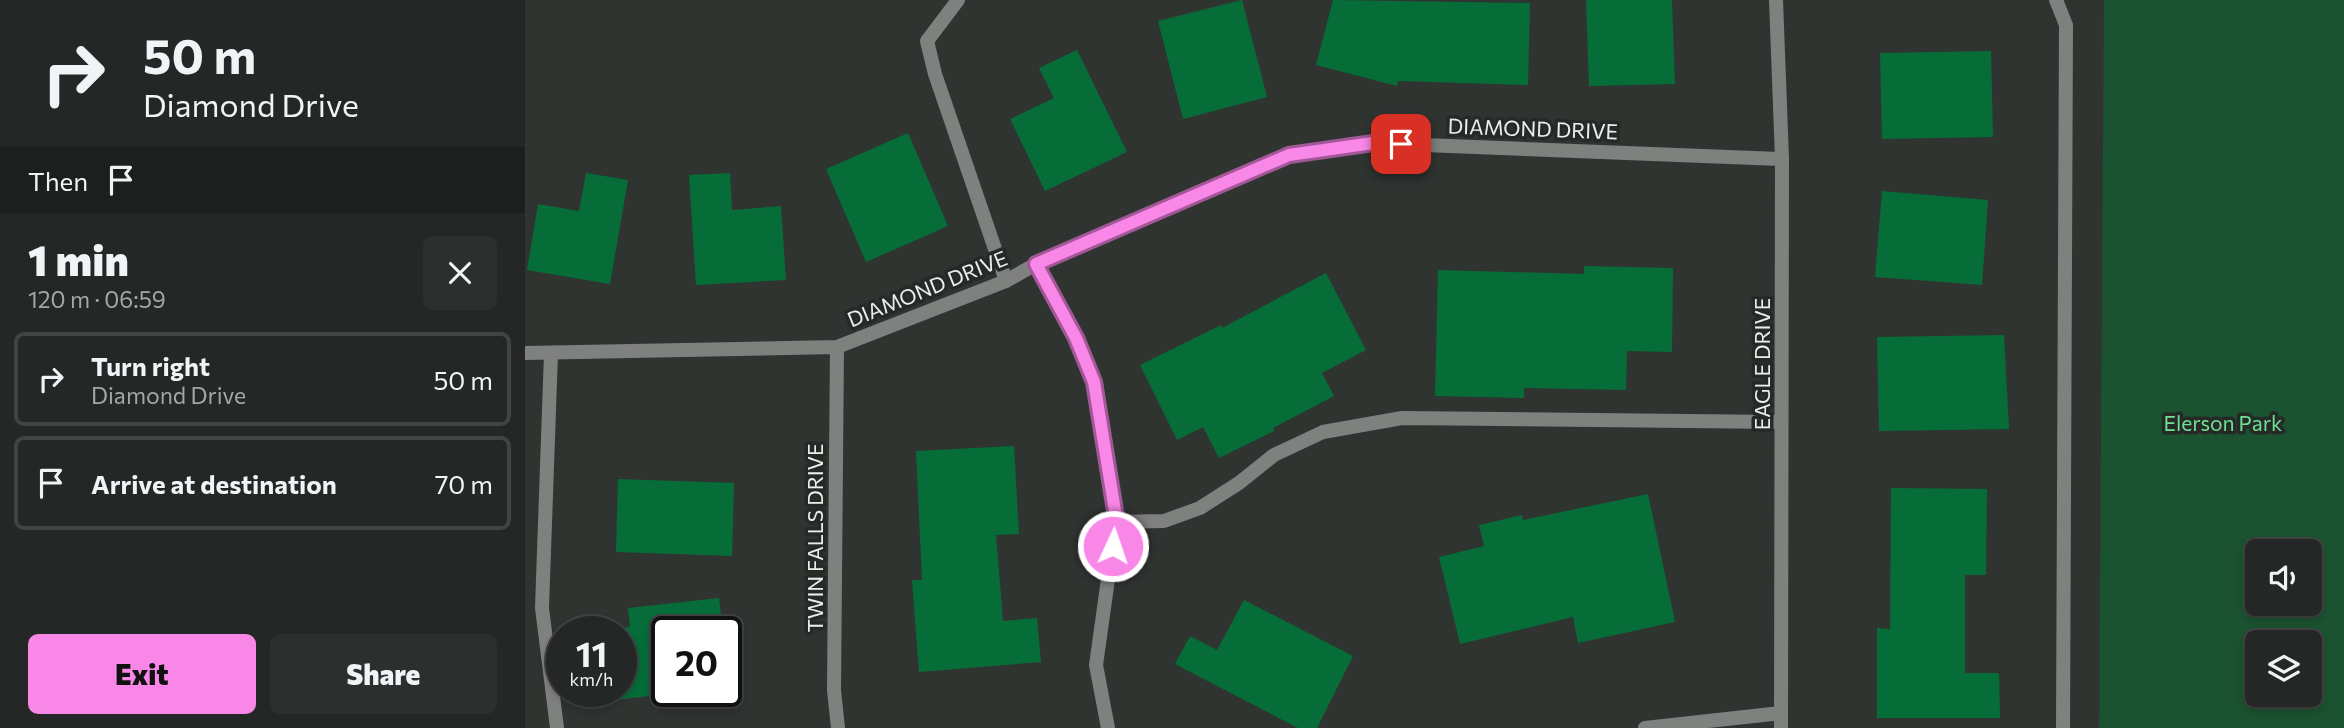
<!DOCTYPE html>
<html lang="en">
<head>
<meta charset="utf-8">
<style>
	:root { --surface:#242725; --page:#2c2f2d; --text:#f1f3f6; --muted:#a3a5a7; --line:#414442; --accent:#f987e8 }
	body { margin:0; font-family:Commissioner,sans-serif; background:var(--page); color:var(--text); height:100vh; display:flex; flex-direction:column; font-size:26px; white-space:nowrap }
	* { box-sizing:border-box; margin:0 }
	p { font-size:23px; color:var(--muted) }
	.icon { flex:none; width:38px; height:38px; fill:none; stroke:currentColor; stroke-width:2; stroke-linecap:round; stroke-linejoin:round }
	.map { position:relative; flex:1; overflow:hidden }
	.details { display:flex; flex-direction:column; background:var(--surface); width:525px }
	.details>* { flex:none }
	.hud { background:#242725; color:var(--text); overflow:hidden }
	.tools { position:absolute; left:1720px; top:539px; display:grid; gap:14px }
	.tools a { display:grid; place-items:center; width:77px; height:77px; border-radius:10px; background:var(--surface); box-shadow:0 4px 10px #0003,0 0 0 2px var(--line); font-size:35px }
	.speed { position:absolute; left:21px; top:616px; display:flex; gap:14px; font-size:35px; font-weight:700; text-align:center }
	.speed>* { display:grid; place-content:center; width:91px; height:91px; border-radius:50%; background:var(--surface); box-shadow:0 4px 10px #0003,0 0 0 2px var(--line); line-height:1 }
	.speed small { font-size:18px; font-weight:400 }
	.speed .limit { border:4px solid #111; border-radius:10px; background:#fff; color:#111 }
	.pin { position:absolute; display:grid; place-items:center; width:60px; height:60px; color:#fff; margin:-30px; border-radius:14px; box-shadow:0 4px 10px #0006 }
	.me { position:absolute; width:77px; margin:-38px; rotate:3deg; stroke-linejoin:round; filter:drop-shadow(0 0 5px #0008) }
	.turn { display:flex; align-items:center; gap:24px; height:147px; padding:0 28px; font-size:32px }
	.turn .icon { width:91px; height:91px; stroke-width:2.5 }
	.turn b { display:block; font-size:49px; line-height:60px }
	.then { display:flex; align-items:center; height:66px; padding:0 28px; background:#0003; gap:14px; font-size:26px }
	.round { display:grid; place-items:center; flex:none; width:74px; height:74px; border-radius:10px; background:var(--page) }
	.summary { display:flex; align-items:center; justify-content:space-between; height:119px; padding:0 28px }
	h1 { font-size:42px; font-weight:800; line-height:52px }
	.action { display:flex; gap:14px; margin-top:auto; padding:14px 28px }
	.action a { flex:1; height:80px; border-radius:10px; background:var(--accent); color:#111; font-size:28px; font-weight:800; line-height:80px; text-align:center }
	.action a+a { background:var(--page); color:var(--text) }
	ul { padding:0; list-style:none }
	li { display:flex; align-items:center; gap:21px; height:94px; margin:0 14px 10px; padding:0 14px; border:4px solid var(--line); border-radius:10px }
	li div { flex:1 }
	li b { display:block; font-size:26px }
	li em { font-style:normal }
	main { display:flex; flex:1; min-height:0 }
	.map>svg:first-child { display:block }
	.green { fill:#1b5230; fill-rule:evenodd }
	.building { fill:#066d39 }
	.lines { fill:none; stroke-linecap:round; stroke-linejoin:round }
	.service { stroke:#7f817f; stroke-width:14 }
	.minor { stroke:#7f817f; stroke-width:14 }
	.route-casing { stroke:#a25897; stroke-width:18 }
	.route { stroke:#f987e8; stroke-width:12 }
	.labels { text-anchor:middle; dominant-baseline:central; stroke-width:7; stroke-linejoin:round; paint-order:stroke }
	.street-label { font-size:21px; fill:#ebedeb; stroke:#262a27 }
	.park-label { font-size:21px; fill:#6ee095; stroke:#262a27 }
</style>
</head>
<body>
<main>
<section class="details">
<div class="hud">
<div class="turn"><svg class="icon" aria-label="right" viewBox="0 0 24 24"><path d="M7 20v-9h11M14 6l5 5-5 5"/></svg><div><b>50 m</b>Diamond Drive</div></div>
<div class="then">Then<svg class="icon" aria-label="arrive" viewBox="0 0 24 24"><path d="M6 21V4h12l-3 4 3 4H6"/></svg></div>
</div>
<div class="summary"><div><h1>1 min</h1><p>120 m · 06:59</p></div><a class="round"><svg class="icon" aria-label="close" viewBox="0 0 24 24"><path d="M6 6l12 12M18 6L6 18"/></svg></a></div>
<ul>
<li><svg class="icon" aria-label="right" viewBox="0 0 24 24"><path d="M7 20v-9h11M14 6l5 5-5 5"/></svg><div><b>Turn right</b><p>Diamond Drive</p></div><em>50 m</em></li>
<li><svg class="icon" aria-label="arrive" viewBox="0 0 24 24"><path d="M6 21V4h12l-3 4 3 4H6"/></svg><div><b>Arrive at destination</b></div><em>70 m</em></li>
</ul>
<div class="action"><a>Exit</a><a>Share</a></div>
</section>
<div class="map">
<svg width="1819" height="728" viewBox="0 0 1819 728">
	<rect width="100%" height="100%" fill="#303431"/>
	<path class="green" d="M 1579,0 L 1819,0 L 1819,728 L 1574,728 ZM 1732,551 L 1785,551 L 1785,604 L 1732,604 ZM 1732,642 L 1785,642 L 1785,695 L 1732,695 Z"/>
	<path class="building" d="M 717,0 L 742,97 L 658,119 L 633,21 Z
		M 808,0 L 1005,3 L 1003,85 L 873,81 L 872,86 L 791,65 Z
		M 1061,0 L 1147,0 L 1150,84 L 1064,86 Z
		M 552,50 L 602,152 L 520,191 L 485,119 L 529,98 L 514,68 Z
		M 1466,51 L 1468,137 L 1357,139 L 1355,53 Z
		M 383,133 L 423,226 L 341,262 L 301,169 Z
		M 61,173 L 103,180 L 85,284 L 2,270 L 13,204 L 54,211 Z
		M 205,173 L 207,210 L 256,206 L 261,280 L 171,285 L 164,175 Z
		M 1357,191 L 1463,200 L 1457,285 L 1350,277 Z
		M 1059,266 L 1148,268 L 1147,352 L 1102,351 L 1101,390 L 999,388 L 999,398 L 910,396 L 913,270 L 1059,274 Z
		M 801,273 L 841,350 L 797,373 L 809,396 L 748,428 L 749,431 L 694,458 L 678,427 L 652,440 L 615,365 L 696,325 L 697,328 Z
		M 1479,335 L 1484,429 L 1354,431 L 1352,337 Z
		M 489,446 L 494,534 L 471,535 L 478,621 L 512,618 L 516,662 L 394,672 L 387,580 L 397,580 L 391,451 Z
		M 93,479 L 209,483 L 207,556 L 91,552 Z
		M 1366,488 L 1462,489 L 1461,575 L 1440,575 L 1440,673 L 1474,673 L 1475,718 L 1352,718 L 1352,628 L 1365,629 Z
		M 1123,494 L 1150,622 L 1053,643 L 1048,617 L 935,644 L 914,557 L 959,546 L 954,525 L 997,515 L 998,520 Z
		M 194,598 L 198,632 L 142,632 L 142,691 L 167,691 L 90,700 L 89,691 L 96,691 L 96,632 L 82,630 L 105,627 L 103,608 Z
		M 719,600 L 828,656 L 792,728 L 773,728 L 650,664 L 665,636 L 692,650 Z"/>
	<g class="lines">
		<path class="service" d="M 433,0 L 402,41 L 410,74 L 481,281
			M 1531,0 L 1541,25 L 1538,728
			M 511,264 L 551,338 L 569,382 L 591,522 L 571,665 L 583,728
			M 26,353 L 17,608 L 32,728
			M 591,522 L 639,521 L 675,508 L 714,483 L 749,455 L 798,432 L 877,418 L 1256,422"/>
		<path class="minor" d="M 1251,0 L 1257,159 L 1256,728
			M 312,347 L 309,690 L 313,728
			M 0,353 L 312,347 L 481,281 L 511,264 L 764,155 L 848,143 L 1257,159
			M 1120,728 L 1256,713"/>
	</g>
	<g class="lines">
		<defs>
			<path id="route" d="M 588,546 L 592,523 L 569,382 L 551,338 L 511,264 L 764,155 L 848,143 L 876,144"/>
		</defs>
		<use href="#route" class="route-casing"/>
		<use href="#route" class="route"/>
	</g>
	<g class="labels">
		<g class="street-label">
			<text transform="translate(1008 128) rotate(2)">DIAMOND DRIVE</text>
			<text transform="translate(402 288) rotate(-22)">DIAMOND DRIVE</text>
			<text transform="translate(1236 364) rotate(-90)">EAGLE DRIVE</text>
			<text transform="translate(289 538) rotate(-90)">TWIN FALLS DRIVE</text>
		</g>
		<g class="park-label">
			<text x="1698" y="422">Elerson Park</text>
		</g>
	</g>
</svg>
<div class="tools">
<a><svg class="icon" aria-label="sound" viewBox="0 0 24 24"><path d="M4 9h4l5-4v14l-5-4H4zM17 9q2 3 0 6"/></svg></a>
<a><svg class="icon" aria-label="layers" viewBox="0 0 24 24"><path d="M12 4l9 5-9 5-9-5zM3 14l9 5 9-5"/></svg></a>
</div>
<div class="speed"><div>11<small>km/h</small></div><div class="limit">20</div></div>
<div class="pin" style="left:876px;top:144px;background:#d93025"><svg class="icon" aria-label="arrive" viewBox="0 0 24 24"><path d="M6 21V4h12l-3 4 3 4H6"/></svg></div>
<svg class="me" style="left:588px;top:546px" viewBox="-20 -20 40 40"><circle r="17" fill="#f987e8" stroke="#fff" stroke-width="3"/><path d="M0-11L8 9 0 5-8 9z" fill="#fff"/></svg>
</div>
</main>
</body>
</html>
